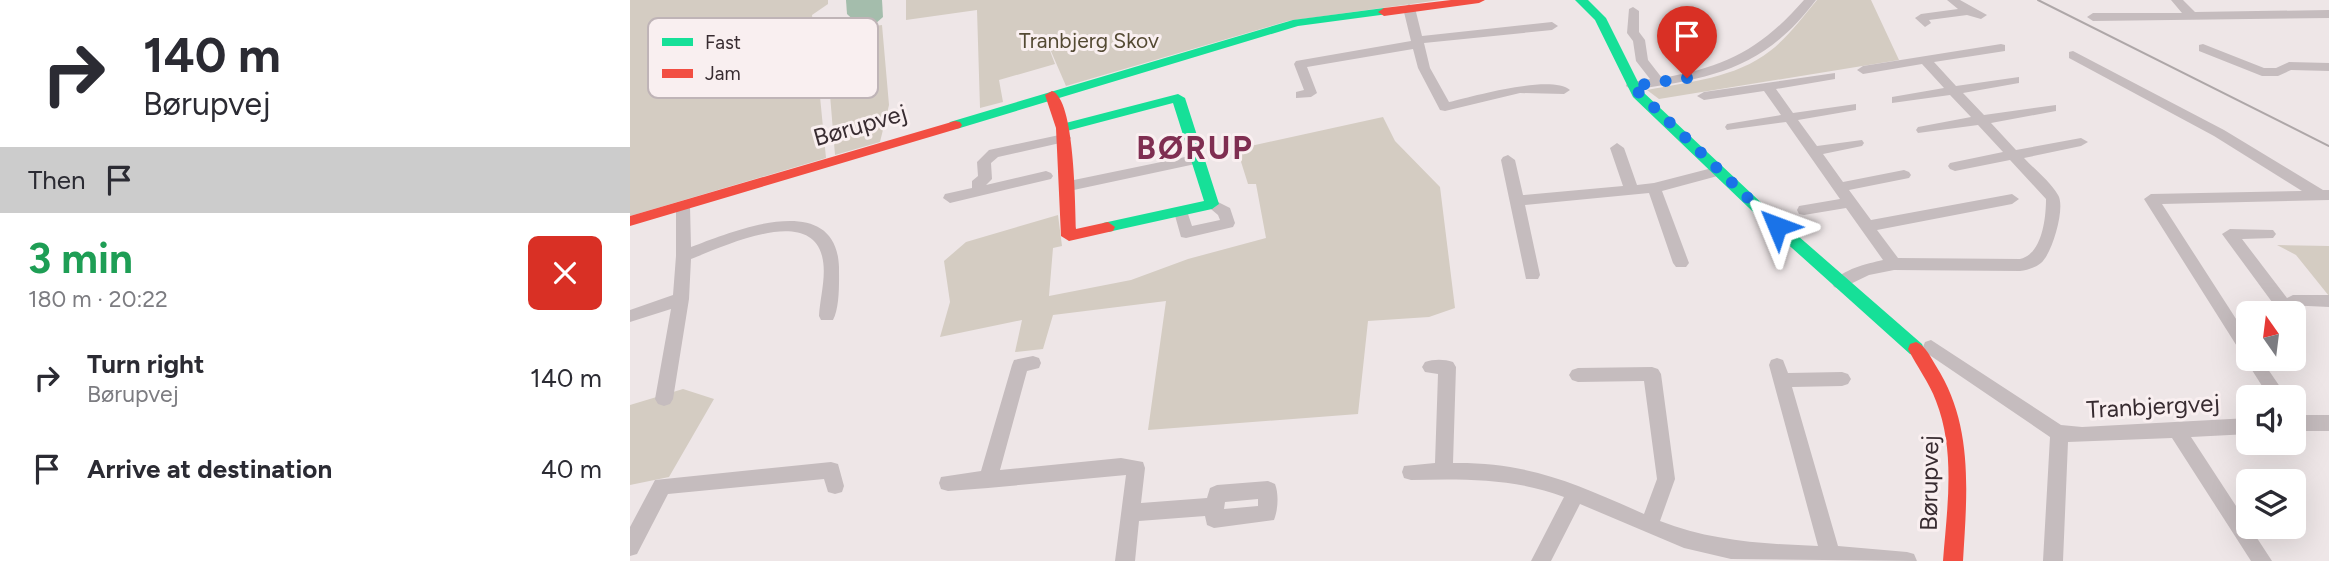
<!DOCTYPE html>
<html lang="en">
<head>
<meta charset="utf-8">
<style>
	:root { --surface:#fff; --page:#f2f2f3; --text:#2b2b33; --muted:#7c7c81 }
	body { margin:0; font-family:Figtree,sans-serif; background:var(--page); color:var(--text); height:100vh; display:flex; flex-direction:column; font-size:26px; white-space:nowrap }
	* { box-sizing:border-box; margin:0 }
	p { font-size:23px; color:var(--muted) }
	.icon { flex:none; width:38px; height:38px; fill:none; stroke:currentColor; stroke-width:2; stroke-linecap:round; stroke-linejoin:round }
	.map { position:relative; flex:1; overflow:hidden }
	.side { display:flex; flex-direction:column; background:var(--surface); width:630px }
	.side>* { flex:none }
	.banner { background:#fff; color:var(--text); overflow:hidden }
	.needle { width:46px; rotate:346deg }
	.buttons { position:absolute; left:1606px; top:301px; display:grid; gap:14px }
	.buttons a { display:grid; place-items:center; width:70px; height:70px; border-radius:10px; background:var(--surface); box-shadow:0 7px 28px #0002; font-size:35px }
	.pin { position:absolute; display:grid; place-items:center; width:60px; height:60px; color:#fff; margin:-72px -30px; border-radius:50% 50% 50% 0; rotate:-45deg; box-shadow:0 0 7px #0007 }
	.pin .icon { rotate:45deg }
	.me { position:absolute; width:77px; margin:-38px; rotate:314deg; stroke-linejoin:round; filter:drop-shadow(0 0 5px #0008) }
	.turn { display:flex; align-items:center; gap:24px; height:147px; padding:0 28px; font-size:32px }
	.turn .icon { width:91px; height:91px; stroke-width:2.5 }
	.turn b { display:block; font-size:49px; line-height:60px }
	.then { display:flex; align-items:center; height:66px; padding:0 28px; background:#0003; gap:14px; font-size:26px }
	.round { display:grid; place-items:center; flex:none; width:74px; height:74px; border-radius:10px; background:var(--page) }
	.overview { display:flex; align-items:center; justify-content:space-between; height:119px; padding:0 28px }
	h1 { font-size:42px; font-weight:700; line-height:52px; color:#1e9e55 }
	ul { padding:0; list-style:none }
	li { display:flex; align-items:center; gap:21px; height:91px; padding:0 28px }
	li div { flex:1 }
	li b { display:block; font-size:26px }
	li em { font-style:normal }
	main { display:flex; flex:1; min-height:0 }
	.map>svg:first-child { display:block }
	.green { fill:#d4ccc2 }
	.water { fill:#a4bdac }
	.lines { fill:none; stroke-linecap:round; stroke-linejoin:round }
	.street { fill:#c5bcbe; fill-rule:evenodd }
	.fast { fill:#16e098; fill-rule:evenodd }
	.jam { fill:#f24e42; fill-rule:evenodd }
	.tram { stroke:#aea7a8; stroke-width:2 }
	.route { stroke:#1a73e8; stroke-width:12; stroke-dasharray:0 21.6 }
	.labels { text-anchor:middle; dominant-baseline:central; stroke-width:6; stroke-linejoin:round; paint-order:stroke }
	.far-park-label { font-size:21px; fill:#544a33; stroke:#f9eff0 }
	.street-label { font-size:24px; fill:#382c31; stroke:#f9eff0 }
	.district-label { font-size:32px; font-weight:bold; letter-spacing:2px; fill:#7f2e51; stroke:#f9eff0 }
	.key { fill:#f9eff0; stroke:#bfb4b7; stroke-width:2 }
	.key-label { font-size:19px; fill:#382c31 }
</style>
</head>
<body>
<main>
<section class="side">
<div class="banner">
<div class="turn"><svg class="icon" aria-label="right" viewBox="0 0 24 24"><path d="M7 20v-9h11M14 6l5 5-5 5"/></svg><div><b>140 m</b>Børupvej</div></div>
<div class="then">Then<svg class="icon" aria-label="arrive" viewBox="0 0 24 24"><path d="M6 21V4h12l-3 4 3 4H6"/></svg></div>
</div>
<div class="overview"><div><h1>3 min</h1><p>180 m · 20:22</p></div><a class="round" style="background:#d93025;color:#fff"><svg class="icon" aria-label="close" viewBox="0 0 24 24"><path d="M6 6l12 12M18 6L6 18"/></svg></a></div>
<ul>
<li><svg class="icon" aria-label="right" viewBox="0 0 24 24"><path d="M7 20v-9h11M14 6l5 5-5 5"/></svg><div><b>Turn right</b><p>Børupvej</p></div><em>140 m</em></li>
<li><svg class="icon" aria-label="arrive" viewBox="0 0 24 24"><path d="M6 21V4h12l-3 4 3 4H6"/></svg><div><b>Arrive at destination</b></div><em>40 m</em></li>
</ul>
</section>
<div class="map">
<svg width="1699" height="561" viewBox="0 0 1699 561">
	<rect width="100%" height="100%" fill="#eee6e7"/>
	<path class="green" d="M 0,0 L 198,0 L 198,4 L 182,15 L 196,158 L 0,216 Z
		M 276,0 L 810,0 L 658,21 L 436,86 L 414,35 L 425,64 L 369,80 L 373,102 L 350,108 L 347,10 L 276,20 Z
		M 1187,0 L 1241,0 L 1269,60 L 1029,99 L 1017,90 C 1058,82 1106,78 1140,51 C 1158,37 1172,18 1187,0 Z
		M 252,25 L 259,105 L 250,142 L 205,155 L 199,83 L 221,63 L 216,30 Z
		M 753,117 L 765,141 L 810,187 L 825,308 L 799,317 L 738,321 L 728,414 L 518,430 L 536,301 L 423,315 L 413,349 L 385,352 L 392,320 L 310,337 L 320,302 L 314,261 L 336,242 L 428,215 L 432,246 L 423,248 L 419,296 L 501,280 L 558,259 L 636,238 L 626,184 L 618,184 L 607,149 Z
		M 1647,245 L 1699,246 L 1699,296 L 1666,255 Z
		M 53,389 L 84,399 L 39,477 L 0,485 L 0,405 Z"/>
	<path class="water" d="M 216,0 L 252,0 L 253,17 L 245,24 L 229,25 L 217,14 Z"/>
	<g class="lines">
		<path class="street" d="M 1174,0 L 1186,0 C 1134,69 1083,78 1002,90 L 996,86 L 997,83 L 1020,79 L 1006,61 L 1003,41 L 997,33 L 999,9 L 1003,7 L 1009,11 L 1009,32 L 1015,40 L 1018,60 L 1032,78 C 1096,67 1131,49 1174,0 Z
			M 1317,0 L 1330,0 L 1357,15 L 1351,19 L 1337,15 L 1299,20 L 1301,23 L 1295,27 L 1285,18 L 1291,14 L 1328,9 Z
			M 1541,0 L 1553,0 L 1565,12 L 1699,10 L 1699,18 L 1463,21 L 1457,17 L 1463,13 L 1552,13 Z
			M 779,4 L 785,8 L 792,36 L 922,22 L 928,26 L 922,30 L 794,43 L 800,68 L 819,102 C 844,96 921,74 940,90 L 934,94 L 890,93 L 815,111 L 810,110 L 788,68 L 783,49 L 677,67 L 687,93 L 681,97 L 666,98 L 666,92 L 674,90 L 664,64 L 666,61 L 781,41 L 773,8 Z
			M 1371,44 L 1375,45 L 1375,51 L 1304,62 L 1326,86 L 1389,77 L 1389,83 L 1333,93 L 1354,115 L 1426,105 L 1426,111 L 1361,123 L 1386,150 L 1451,138 L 1458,142 L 1451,146 L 1394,158 C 1404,169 1420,181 1428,195 C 1436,207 1422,254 1411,263 C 1405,268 1397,270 1390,271 L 1264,270 L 1239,275 L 1210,289 L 1204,287 L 1202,283 C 1213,269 1236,264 1253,260 L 1216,208 L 1174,215 L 1169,214 L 1167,210 L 1169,206 L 1210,199 L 1156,122 L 1097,130 L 1095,127 L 1097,124 L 1151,115 L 1134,91 L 1074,100 L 1067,96 L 1074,92 L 1205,73 L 1205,79 L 1146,89 L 1163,113 L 1226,104 L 1226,110 L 1168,120 L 1187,146 L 1232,140 L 1234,143 L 1232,146 L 1193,154 L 1213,182 L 1274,170 L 1279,172 L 1281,175 L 1279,178 L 1219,190 L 1241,220 L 1382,194 L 1389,199 L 1382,204 L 1247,230 L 1268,258 L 1390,259 C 1412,254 1416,219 1416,199 L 1380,160 L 1325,171 L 1320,169 L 1318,166 L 1320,163 L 1373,152 L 1348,125 L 1288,133 L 1286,130 L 1288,127 L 1341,117 L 1320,95 L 1262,103 L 1262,97 L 1314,88 L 1292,64 L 1233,74 L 1227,70 L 1233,66 Z
			M 1573,44 L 1634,68 L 1646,68 L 1659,62 L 1699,63 L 1699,71 L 1661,70 L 1648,76 L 1632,76 L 1569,51 L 1569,45 Z
			M 1443,51 L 1594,130 L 1693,190 L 1699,190 L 1699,200 L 1532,204 L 1619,339 L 1619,359 L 1631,359 L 1657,397 L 1639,397 L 1514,199 L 1521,194 L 1672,191 L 1584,136 L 1439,58 L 1439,52 Z
			M 434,134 L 439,135 L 441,138 L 439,141 L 368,157 L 361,163 L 362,179 L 356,185 L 416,171 L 421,173 L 423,176 L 421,179 L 320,203 L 313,198 L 315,194 L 342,188 L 342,181 L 348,176 L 347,162 L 359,150 Z
			M 987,143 L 994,148 L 1007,185 L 1024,183 L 1090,166 L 1097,171 L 1095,174 L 1032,191 L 1059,263 L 1056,267 L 1046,267 L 1043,263 L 1019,193 L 895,205 L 910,275 L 908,279 L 896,279 L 871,160 L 873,157 L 878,155 L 885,160 L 893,195 L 993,186 L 980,148 Z
			M 565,155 L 572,160 L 570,163 L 439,191 L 432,186 L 439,181 Z
			M 582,199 L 600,208 L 605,223 L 603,227 L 556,238 L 551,237 L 544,212 L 546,208 L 556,208 L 562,226 L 590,220 L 588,215 L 575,204 Z
			M 53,201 L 60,206 L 61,247 C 103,231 206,188 209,267 C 209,282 210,307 203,320 L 191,320 L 189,316 C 190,297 197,275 192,256 C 179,205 92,247 61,259 L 59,299 L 43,399 L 40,404 L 34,406 L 28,404 L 25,399 L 41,309 L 0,322 L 0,310 L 43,295 L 46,256 L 46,206 Z
			M 1600,229 L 1643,230 L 1646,234 L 1643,238 L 1612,239 L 1657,298 L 1663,295 L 1699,295 L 1699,307 L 1657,305 L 1652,313 L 1635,313 L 1642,302 L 1592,234 Z
			M 1301,340 L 1431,425 L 1452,427 L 1619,418 L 1619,434 L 1561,437 L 1642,561 L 1621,561 L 1542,438 L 1438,442 L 1433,561 L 1413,561 L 1420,437 L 1295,352 L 1293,347 L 1295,342 Z
			M 403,356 L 409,358 L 411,363 L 409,368 L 397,371 L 370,470 L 491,458 L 513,462 L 515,468 L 511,503 L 577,498 L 580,488 L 587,485 L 638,481 L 645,484 C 649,494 648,510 644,520 L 584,528 L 577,525 L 575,516 L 509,521 L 505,561 L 485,561 L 496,475 L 358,488 L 318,491 L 311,489 L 309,483 L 311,477 L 351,471 L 382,365 L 384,360 ZM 628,499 L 628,506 L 594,509 L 595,502 Z
			M 1147,358 L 1153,360 L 1158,373 L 1212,372 L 1218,374 L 1221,379 L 1218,384 L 1212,386 L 1162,387 L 1208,546 L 1277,552 L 1284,554 L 1287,561 L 1101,559 L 1054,548 L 950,504 L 921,561 L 901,561 L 934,497 C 884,478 834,479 781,480 L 774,478 L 772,472 L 774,466 L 805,463 L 808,374 L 795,372 L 792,367 L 795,362 C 804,359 814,359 823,362 L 826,367 L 823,463 C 899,462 947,484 1014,514 L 1027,479 L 1014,381 L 948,382 L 942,380 L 939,375 L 942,370 L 948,368 L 1022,367 L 1028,369 L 1031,374 L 1045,479 L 1030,521 C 1081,541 1134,544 1188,546 L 1139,365 L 1141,360 Z
			M 1664,415 L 1699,415 L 1699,431 L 1664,431 Z
			M 201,462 L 208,464 L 214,486 L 212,492 L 205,494 L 198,492 L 194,479 L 38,494 L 7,554 L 0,556 L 0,527 L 25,480 Z"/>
		<path class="fast" d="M 945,0 L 958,0 L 976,18 L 1013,92 L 1152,222 L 1292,344 L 1294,349 L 1292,354 L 1286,356 L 1280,354 L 1142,230 L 1003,97 L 965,20 Z
			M 754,8 L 760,12 L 758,14 L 668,26 L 330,128 L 325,129 L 318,125 L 320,122 L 663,20 Z
			M 548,94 L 555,98 L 589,204 L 582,209 L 478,232 L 473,231 L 471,227 L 473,223 L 574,201 L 543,103 L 433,132 L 426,128 L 428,125 Z"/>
		<path class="jam" d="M 821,0 L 855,0 L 849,3 L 754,16 L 748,12 L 754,8 Z
			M 422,91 C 445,99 445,204 446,229 L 478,222 L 485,227 L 483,231 L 439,241 L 431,236 L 426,128 L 415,95 Z
			M 325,121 L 330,122 L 332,125 L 330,128 L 0,226 L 0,216 Z
			M 1286,342 C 1296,346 1301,358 1306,366 C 1344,425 1337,494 1333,561 L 1313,561 C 1317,508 1326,452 1306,401 C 1299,382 1287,367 1278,349 L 1280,344 Z"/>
		<path class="tram" d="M 1408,0 L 1699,146"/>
	</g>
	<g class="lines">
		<path class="route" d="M 1057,78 L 1002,86 L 1147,226"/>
	</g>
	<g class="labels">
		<g class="far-park-label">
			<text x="459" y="40">Tranbjerg Skov</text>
		</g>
		<g class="street-label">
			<text transform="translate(230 125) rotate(-16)">Børupvej</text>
			<text transform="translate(1523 406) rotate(-3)">Tranbjergvej</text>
			<text transform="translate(1299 483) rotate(-89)">Børupvej</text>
		</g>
		<g class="district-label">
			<text x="565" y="148">BØRUP</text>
		</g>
	</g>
	<rect x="18" y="18" width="230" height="80" rx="10" class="key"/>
	<rect x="32" y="38" width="31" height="8" fill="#16e098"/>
	<rect x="32" y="69" width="31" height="9" fill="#f24e42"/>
	<g class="key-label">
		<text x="75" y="49">Fast</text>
		<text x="75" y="80">Jam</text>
	</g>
</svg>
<div class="buttons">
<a><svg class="needle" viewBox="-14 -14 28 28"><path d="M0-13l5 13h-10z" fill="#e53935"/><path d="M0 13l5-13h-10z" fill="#7c7c81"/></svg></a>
<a><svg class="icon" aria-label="sound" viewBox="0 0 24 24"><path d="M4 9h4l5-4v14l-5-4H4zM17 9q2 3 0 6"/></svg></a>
<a><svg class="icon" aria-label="layers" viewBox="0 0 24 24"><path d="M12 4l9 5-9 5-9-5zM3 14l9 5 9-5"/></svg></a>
</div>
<div class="pin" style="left:1057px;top:78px;background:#d93025"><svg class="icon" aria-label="arrive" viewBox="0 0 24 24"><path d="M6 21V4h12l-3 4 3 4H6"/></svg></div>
<svg class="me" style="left:1147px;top:226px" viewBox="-20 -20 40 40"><path d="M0-17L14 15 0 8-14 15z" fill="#1a73e8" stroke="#fff" stroke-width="4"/></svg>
</div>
</main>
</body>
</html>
